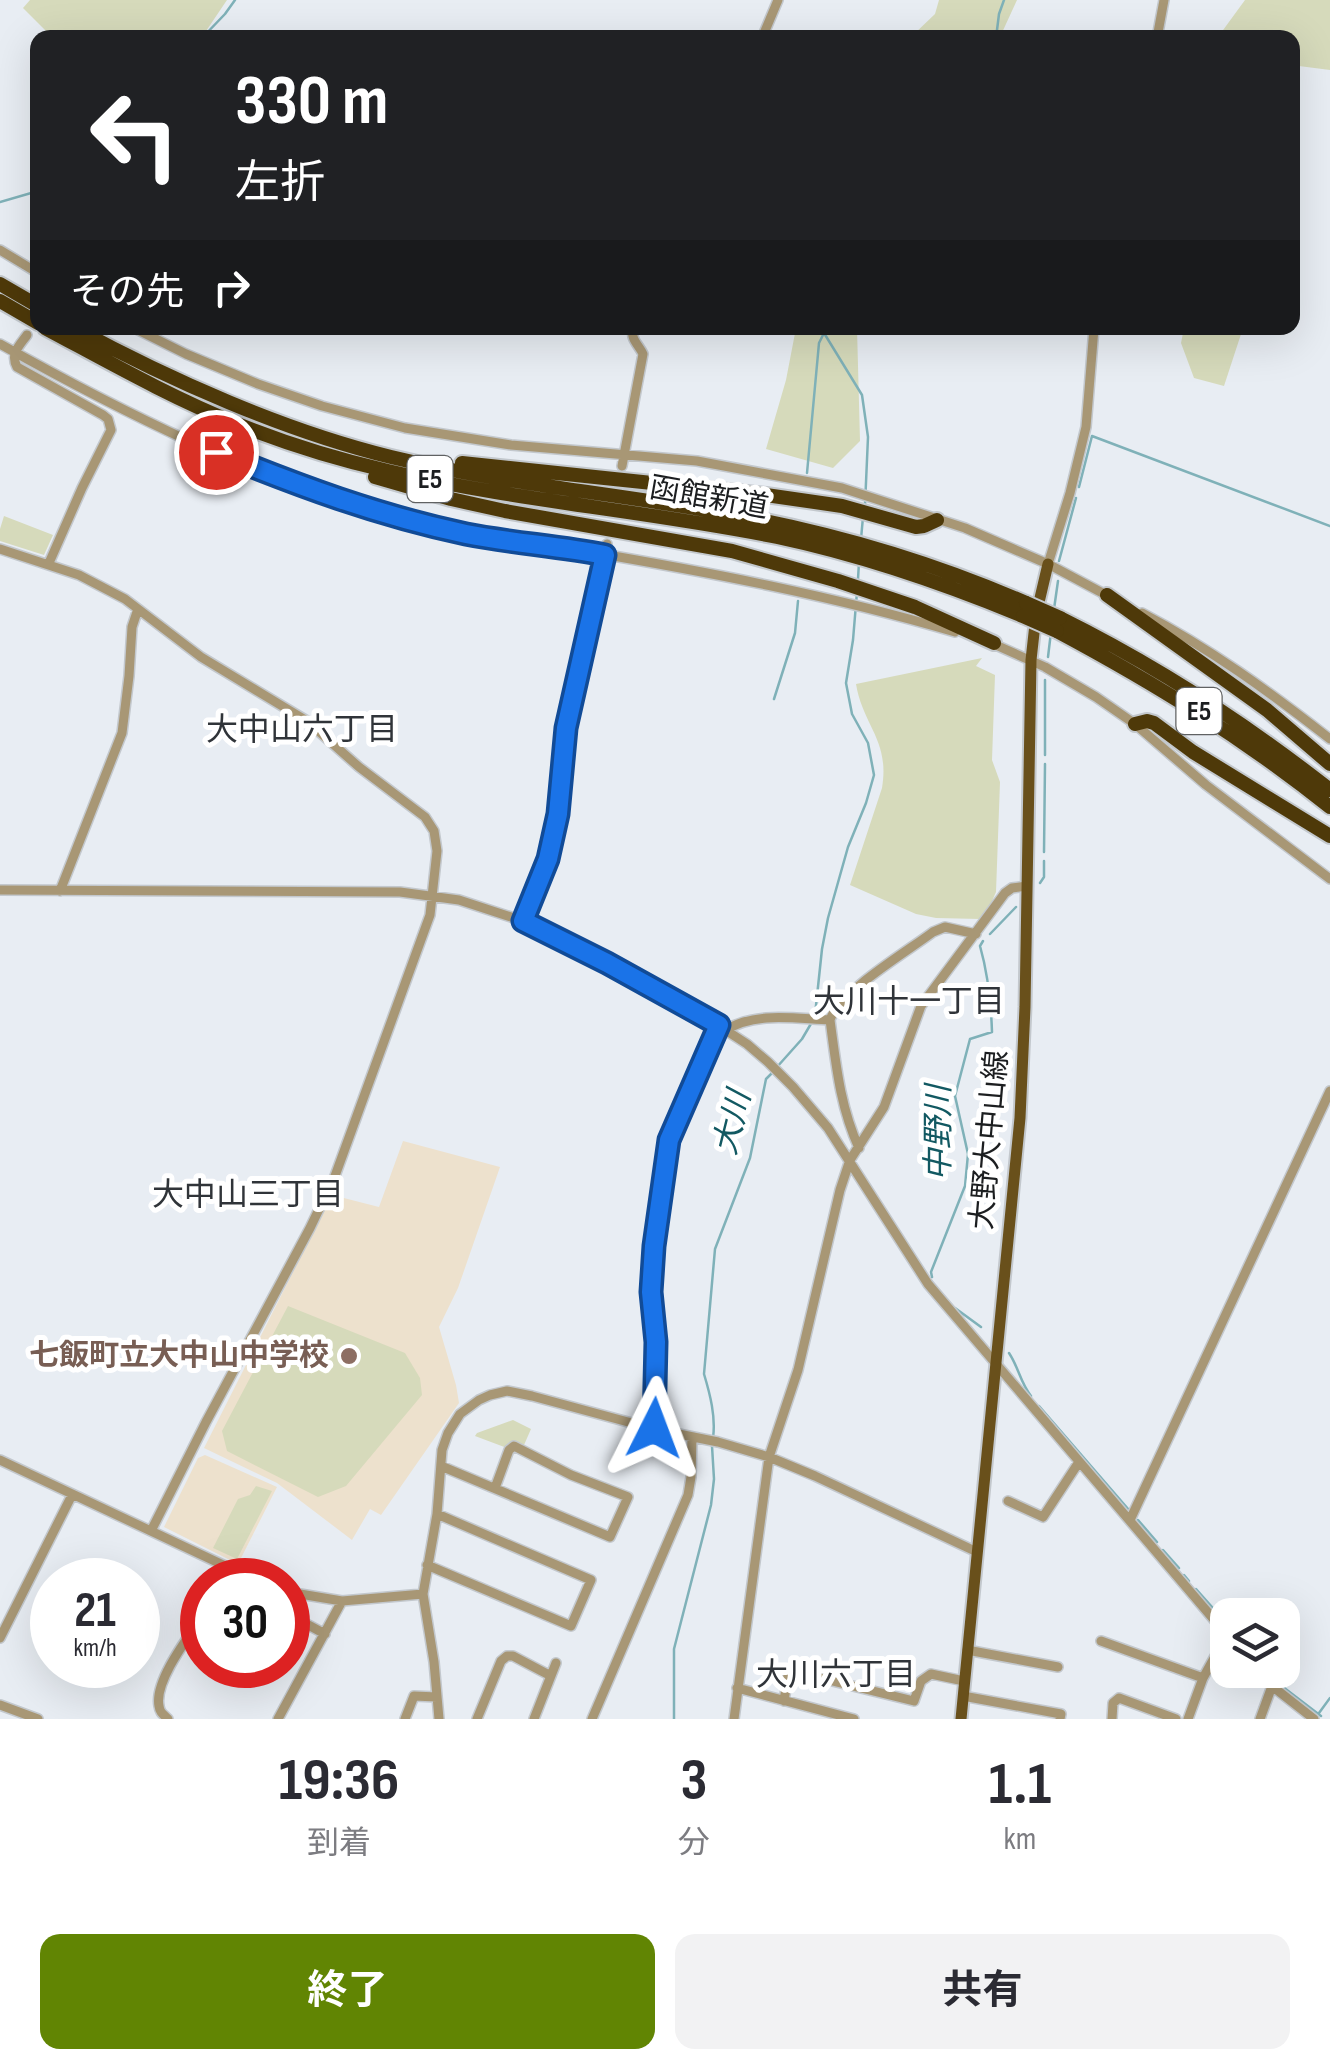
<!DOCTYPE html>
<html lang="ja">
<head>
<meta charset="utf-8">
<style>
	:root { --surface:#fff; --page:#f2f2f3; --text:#2b2b33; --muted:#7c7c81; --accent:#618503 }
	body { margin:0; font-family:"Sofia Sans Condensed","Noto Sans JP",sans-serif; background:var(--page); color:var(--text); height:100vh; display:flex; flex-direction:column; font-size:38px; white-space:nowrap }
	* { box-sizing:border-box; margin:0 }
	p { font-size:32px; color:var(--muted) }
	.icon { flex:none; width:55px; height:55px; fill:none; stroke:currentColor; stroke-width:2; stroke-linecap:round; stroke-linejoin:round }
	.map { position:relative; height:1719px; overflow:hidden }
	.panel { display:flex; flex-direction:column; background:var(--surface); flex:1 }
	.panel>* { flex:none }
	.banner { position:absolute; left:30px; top:30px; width:1270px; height:305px; border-radius:20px; box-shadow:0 10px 40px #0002; background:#202124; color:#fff; overflow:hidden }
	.controls { position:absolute; left:1210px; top:1598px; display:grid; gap:20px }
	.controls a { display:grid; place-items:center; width:90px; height:90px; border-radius:20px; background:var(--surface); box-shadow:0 10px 40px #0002; font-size:50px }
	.speed { position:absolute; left:30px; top:1558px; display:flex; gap:20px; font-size:50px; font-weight:700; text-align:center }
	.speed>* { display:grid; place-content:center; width:130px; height:130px; border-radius:50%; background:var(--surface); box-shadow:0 10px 40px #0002; line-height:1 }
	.speed small { font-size:25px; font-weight:400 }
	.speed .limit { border:15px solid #d22; background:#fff; color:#111 }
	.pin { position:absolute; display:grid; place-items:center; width:85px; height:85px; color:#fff; margin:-42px; border:5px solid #fff; border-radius:50%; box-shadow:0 2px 10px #0007 }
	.me { position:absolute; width:110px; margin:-55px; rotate:3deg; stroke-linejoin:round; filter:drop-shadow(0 0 8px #0008) }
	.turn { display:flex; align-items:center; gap:35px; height:210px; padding:0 40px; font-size:45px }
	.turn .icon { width:130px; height:130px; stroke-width:2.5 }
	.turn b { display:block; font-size:70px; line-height:85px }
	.then { display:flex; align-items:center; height:95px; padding:0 40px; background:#0003; gap:20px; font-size:38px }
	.eta { display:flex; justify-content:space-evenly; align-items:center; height:170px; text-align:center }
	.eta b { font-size:60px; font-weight:700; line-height:70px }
	.button { display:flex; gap:20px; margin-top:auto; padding:20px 40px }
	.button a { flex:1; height:115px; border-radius:20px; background:var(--accent); color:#fff; font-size:40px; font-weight:700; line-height:115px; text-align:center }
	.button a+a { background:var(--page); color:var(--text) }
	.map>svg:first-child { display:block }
	.education { fill:#ede1cd }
	.green { fill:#d6dabb }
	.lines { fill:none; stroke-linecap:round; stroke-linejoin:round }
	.stream { stroke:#7fb1b8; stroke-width:2.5 }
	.minor-casing { stroke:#c3c8cd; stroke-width:12 }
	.major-casing { stroke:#c3c8cd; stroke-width:15 }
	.highway-casing { stroke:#c3c8cd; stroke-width:18 }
	.minor { stroke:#a89775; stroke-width:9 }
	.major { stroke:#69501b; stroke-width:11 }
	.highway { stroke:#4e3909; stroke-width:14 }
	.highway-bridge-casing { stroke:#c3c8cd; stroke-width:18; stroke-linecap:butt }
	.highway-bridge { stroke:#4e3909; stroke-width:14 }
	.route-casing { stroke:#114b97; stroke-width:25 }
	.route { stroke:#1a73e8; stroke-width:18 }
	.education-dot { fill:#8d6e63; stroke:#fff; stroke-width:4 }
	.labels { text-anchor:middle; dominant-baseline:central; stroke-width:10; stroke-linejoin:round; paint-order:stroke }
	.shield { fill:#fff; stroke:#606263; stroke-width:2.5 }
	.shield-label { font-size:28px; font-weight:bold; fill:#1c1e20 }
	.street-label { font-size:30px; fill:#1c1e20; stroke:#fff }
	.education-label { font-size:30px; font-weight:bold; fill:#785e54; stroke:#fff; text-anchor:end }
	.neighbourhood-label { font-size:32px; fill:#303439; stroke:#fff }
	.water-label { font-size:32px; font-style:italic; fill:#125962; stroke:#fff }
</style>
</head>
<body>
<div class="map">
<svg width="1330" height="1719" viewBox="0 0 1330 1719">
	<rect width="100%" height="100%" fill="#e8edf3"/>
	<path class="education" d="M 403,1141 L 500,1167 L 458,1288 L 439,1327 L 456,1385 L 459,1403 L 381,1515 L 370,1509 L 352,1540 L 277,1483 L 204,1448 L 332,1195 L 379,1207 Z
		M 205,1455 L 277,1487 L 238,1564 L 164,1527 L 198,1458 Z"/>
	<path class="green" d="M 30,0 L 227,0 L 202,37 L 53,38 L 23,8 Z
		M 939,0 L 1017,0 L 1000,37 L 911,37 L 935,14 Z
		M 1245,0 L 1330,0 L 1330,70 L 1299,66 L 1293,78 L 1292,38 L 1218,37 Z
		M 796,328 L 857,328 L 860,441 L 833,468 L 766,449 L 786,380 Z
		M 1184,328 L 1243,328 L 1224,386 L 1194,378 L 1181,343 Z
		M 4,516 L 53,535 L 44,555 L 0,541 L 0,529 Z
		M 982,658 L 976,666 L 995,675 L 992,760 L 1000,782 L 996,892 L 989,908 L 980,919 L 936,918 L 916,914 L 850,885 L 882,788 C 890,740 863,726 856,684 Z
		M 288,1306 L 405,1353 L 420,1378 L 422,1395 L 346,1486 L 318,1497 L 227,1451 L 222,1431 Z
		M 513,1420 L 531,1429 L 524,1445 L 511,1441 L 507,1448 L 475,1436 L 477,1433 Z
		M 256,1486 L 272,1491 L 237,1559 L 213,1548 L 238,1499 L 250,1495 Z"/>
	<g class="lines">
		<path class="stream" d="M 202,38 L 225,14 L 235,0
			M 996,38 L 999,14 L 1004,0
			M 0,202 L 38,191
			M 825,328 L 824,333 L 862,395 L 868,437 L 865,505
			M 807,473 L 819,343 L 823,335
			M 1079,487 L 1092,436 L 1330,526
			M 861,539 L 863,517
			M 1059,561 L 1076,498
			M 858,579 L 859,562
			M 1054,609 L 1058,581
			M 1048,657 L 1051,632
			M 774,699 L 795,633 L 798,601
			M 1045,755 L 1045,680
			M 1044,852 L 1045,764
			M 1040,883 L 1044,877 L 1044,861
			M 990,934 L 1016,907
			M 815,1015 L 822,949 L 828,918 L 848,847 L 866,803 L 874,775 L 868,743 L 852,714 L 846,683 L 853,640 L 857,592
			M 777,1067 L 802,1039 L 812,1022
			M 932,1277 L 931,1272 L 965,1186 L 968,1154 L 955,1096 L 970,1039 L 992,1032 C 991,1002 988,974 980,946 L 983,941
			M 955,1308 L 981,1327
			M 1009,1353 C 1019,1368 1020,1382 1031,1396
			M 1039,1406 L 1129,1510
			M 713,1438 C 716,1417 710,1394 704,1374 L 715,1249 L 750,1158 L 766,1079 L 772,1073
			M 1138,1520 L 1157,1542
			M 1163,1550 L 1179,1568
			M 1184,1575 L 1189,1581
			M 1196,1589 L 1228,1625
			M 1267,1670 L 1283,1687 L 1321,1716
			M 1319,1713 L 1330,1698
			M 674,1719 L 674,1649 L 711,1505 L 714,1479 L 712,1446"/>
		<defs>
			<path id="minor" d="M 762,38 L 778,0
				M 1157,38 L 1164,0
				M 0,250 L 38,273
				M 134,328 L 186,354 L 258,384 L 322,406 L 405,428 L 511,445 L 697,461 L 842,488 L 965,528 L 1048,564 L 1110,597
				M 27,335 C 19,346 10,354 17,367 L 103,415 L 108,419 L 111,430 L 82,488 L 49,563
				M 0,344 C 122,412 254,478 389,516 C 453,534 518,540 584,551 C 709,572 833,596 955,632
				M 622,466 L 643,354 C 639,345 629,338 634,328
				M 0,549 L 79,575 L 125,599 L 201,657 L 307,721 L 359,767 L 425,817 L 434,831 L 437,851 L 430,915 L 335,1176 L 310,1228 L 206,1422 L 151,1531
				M 1048,564 L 1070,493 L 1086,427 L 1094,328
				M 1142,613 C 1209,648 1270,692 1330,739
				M 989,642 L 1045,667 L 1096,697 L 1135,724 L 1206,785 L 1330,879
				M 0,890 L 400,892 L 459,900 L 523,921 L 693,1009 L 747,1044 L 768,1062 L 793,1087 L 828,1128 L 928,1284 L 1228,1636
				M 60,891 L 122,733 L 129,676 L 132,627 L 138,609
				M 523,921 L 548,859 L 558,814 L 566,728 L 607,544
				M 726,1030 C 756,1011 797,1019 830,1020
				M 859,1148 C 840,1107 836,1064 830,1020 C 839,992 908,951 933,932 L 945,927 L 976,934
				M 654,1429 L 656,1342 L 651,1293 L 669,1140 L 719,1025
				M 0,1460 L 255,1580
				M 441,1466 L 610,1537 L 628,1497 L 571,1475 L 514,1446 L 509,1450 L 495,1488
				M 1008,1501 L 1043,1517 L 1079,1462
				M 1130,1520 L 1330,1091
				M 427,1565 L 571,1626 L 591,1580 L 437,1514
				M 288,1592 L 342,1601 L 423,1594
				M 288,1614 L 325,1634
				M 0,1638 L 72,1495
				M 1101,1641 L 1203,1678
				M 967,1650 L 1058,1667
				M 1258,1670 L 1272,1686 L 1314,1719
				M 737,1688 L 854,1719
				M 963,1696 L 1061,1714 L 1060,1719
				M 784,1701 L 788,1675 L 816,1677 L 914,1701 L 921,1681 L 931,1674 L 964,1681
				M 0,1705 L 38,1719
				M 168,1719 C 163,1714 160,1713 159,1706 C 154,1681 189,1636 202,1617
				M 278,1719 L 342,1601
				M 405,1719 L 414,1696 L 437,1697
				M 439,1719 L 434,1662 L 423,1594 L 437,1514 L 442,1450 L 448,1433 L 460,1414 L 479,1400 L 490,1395 L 507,1391 L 532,1396 L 654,1429 L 718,1442 L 769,1457 L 815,1476 L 977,1552
				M 477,1719 L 501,1661 L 507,1656 L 513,1656 L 551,1676
				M 534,1719 L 556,1663
				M 592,1719 L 688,1495 L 691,1477 L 692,1437
				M 734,1719 L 769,1457 L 798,1370 L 840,1190 L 850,1160 L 884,1107 L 921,1006 L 1005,893 L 1012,888 L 1027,886
				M 1112,1719 L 1113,1703 L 1119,1698 L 1176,1719
				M 1188,1719 L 1203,1678 L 1227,1635
				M 1260,1719 L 1272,1686"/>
			<path id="major" d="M 961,1719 L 1020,1118 L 1025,1007 L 1031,660 L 1036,615 L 1048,564"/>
			<path id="highway" d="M 0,284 L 38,306
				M 0,301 L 38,323
				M 45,328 C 107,361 170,397 235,423 C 284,443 336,459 388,471 C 516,501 648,511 777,537 C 862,555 943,583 1023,616
				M 74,328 C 170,380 285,431 391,457 C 494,482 600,492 706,510 C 816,528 923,558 1026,603
				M 462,463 L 766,495 L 842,506 L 916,527 L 924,526 L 937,520
				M 375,477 L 451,499 L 505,511 L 732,551 L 838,581 L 915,607 L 994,643
				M 1107,595 L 1267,710 L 1330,764
				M 1060,618 C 1157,666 1245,723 1330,790
				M 1057,631 C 1156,684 1242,737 1330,807
				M 1135,724 L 1147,721 L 1154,723 L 1193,752 L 1330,836"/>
		</defs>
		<use href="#minor" class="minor-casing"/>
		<use href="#major" class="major-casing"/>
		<use href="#highway" class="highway-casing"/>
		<use href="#minor" class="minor"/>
		<use href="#major" class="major"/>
		<use href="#highway" class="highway"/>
		<defs>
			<path id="highway-bridge" d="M 1026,603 L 1060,618
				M 1023,616 L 1057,631"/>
		</defs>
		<use href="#highway-bridge" class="highway-bridge-casing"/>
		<use href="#highway-bridge" class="highway-bridge"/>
	</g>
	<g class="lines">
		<defs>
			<path id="route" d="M 216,452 C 299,486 377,515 466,534 C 512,543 559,546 605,555 L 566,728 L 558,814 L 548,859 L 523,921 L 607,963 L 719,1025 L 669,1140 L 654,1246 L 651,1292 L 656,1342 L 654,1428"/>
		</defs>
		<use href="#route" class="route-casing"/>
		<use href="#route" class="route"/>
	</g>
	<circle class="education-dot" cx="349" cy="1356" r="10"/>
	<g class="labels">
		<g class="shield">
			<rect x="407.5" y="456" width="45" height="46" rx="8"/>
			<rect x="1176.5" y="688" width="45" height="46" rx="8"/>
		</g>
		<g class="shield-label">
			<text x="430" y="479">E5</text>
			<text x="1199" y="711">E5</text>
		</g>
		<g class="street-label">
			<text transform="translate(709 498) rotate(10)">函館新道</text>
			<text transform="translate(990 1140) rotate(-85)">大野大中山線</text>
		</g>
		<g class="education-label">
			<text x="329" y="1356">七飯町立大中山中学校</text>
		</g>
		<g class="neighbourhood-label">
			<text x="302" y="730">大中山六丁目</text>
			<text x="909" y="1002">大川十一丁目</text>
			<text x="248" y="1195">大中山三丁目</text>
			<text x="836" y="1675">大川六丁目</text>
		</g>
		<g class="water-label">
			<text transform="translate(733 1123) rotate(-76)">大川</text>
			<text transform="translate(939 1133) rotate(-90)">中野川</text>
		</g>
	</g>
</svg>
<div class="controls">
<a><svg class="icon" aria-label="layers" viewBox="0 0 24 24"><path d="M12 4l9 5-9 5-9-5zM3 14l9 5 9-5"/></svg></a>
</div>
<div class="speed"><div>21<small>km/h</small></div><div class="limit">30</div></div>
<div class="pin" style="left:216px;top:452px;background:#d93025"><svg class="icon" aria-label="arrive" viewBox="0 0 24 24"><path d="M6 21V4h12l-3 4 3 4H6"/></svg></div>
<svg class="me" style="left:654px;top:1428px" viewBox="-20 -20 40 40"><path d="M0-17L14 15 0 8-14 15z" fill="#1a73e8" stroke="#fff" stroke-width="4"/></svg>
<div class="banner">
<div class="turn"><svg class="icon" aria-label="left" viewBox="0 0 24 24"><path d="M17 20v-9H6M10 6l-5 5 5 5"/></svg><div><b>330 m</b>左折</div></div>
<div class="then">その先<svg class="icon" aria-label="right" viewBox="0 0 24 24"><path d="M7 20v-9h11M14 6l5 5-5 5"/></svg></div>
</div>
</div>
<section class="panel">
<div class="eta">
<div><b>19:36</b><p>到着</p></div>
<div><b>3</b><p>分</p></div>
<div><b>1.1</b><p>km</p></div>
</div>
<div class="button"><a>終了</a><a>共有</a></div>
</section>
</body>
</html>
